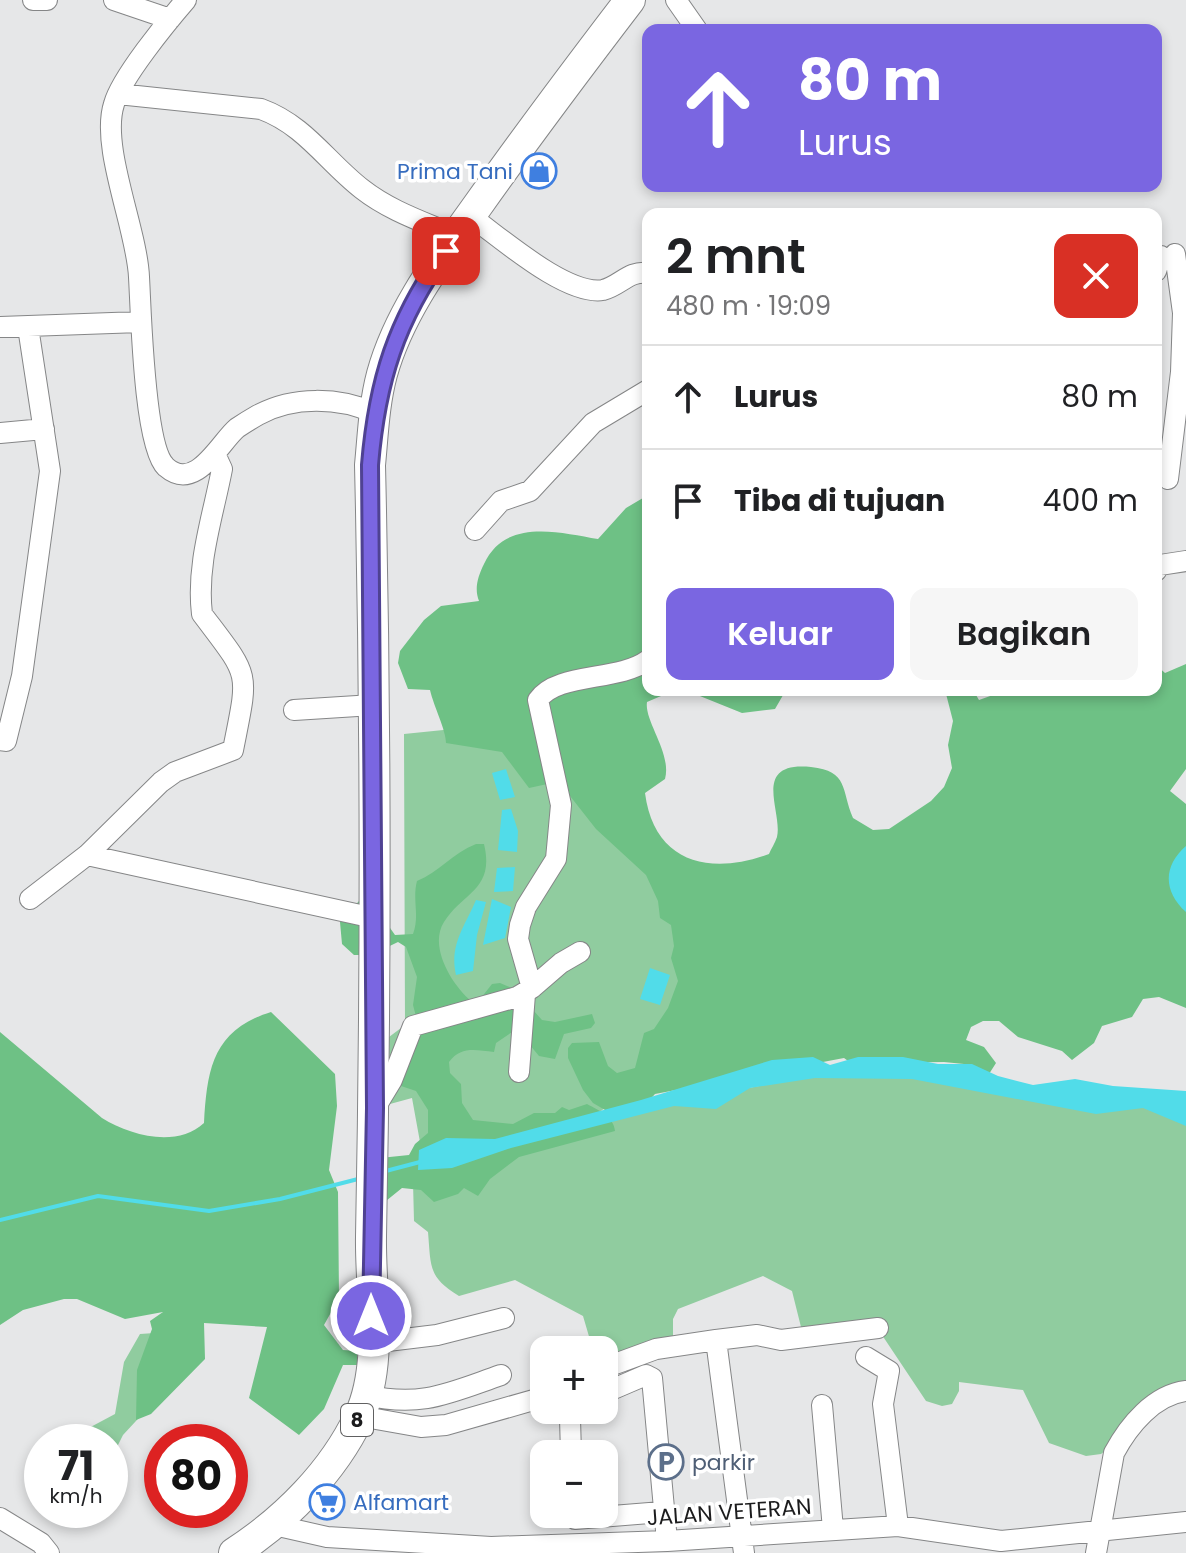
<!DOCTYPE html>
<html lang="id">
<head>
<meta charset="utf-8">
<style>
	:root { --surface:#fff; --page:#f6f6f6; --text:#202124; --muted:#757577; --line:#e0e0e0; --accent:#7a66e1 }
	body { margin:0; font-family:Poppins,sans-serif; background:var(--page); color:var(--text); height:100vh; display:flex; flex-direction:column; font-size:30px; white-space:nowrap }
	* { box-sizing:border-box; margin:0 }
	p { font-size:26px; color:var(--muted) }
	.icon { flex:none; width:44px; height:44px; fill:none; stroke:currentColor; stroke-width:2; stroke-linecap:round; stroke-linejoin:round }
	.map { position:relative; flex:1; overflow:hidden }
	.drawer { position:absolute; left:642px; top:208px; width:520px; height:488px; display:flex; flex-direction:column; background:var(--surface); border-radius:16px; box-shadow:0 4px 12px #0003 }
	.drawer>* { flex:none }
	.top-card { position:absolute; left:642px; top:24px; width:520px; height:168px; border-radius:16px; box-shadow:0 4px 12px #0003; background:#7a66e1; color:#fff; overflow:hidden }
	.fabs { position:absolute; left:530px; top:1336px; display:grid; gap:16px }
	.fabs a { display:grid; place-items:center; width:88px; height:88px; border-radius:16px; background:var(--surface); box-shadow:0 4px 12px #0003; font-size:40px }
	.speed { position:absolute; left:24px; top:1424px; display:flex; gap:16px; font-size:40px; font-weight:700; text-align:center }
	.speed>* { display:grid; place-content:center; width:104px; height:104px; border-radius:50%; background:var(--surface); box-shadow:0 4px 12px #0003; line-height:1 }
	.speed small { font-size:20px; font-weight:400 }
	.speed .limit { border:12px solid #d22; background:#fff; color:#111 }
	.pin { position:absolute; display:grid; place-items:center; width:68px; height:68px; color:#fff; margin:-34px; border-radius:16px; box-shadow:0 4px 12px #0006 }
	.me { position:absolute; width:88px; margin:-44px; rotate:0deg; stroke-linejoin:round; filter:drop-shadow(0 0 6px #0008) }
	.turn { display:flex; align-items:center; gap:28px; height:168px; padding:0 24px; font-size:36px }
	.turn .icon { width:104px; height:104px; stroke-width:2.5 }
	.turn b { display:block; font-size:56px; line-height:68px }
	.round { display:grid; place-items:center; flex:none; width:84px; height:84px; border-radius:16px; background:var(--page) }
	.overview { display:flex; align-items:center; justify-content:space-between; height:136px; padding:0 24px }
	h1 { font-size:48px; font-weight:600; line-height:60px }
	.action { display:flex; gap:16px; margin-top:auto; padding:16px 24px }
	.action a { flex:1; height:92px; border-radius:16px; background:var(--accent); color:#fff; font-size:32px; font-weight:600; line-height:92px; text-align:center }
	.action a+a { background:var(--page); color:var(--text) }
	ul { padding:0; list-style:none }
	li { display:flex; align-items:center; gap:24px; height:104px; padding:0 24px; border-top:2px solid var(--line) }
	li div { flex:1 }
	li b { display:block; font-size:30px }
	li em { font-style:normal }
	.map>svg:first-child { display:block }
	.green { fill:#90cc9f }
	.forest { fill:#6ec185 }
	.water { fill:#51dce9 }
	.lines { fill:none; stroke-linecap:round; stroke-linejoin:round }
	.stream { stroke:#51dce9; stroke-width:4 }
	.minor-casing { stroke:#858687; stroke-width:22 }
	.highway-casing { stroke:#858687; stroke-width:32 }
	.minor { stroke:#fff; stroke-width:20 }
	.highway { stroke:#fff; stroke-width:30 }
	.route-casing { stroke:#4f4292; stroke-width:20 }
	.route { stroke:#7a66e1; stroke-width:14 }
	.labels { text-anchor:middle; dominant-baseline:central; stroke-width:7; stroke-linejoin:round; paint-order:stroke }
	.shield { fill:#fff; stroke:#606061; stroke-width:2 }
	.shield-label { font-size:20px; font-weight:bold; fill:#1c1c1d }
	.shop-label { font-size:22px; fill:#366cbe; stroke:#fff; text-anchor:end }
	.service-label { font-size:22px; fill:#4e5e75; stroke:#fff; text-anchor:start }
	.street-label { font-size:22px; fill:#1c1c1d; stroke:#fff }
</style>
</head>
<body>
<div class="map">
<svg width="1186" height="1553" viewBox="0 0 1186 1553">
	<rect width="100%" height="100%" fill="#e6e7e8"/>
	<path class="green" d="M 463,728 L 569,782 L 670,887 L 685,1009 L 621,1095 L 601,1111 L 422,1153 L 412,1098 L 390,1104 L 389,1037 L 405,1025 L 404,734 Z
		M 815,1076 L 912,1078 L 1143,1107 L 1186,1123 L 1186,1389 L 1101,1454 L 1086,1456 L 1049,1443 L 1023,1390 L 959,1382 L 959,1391 L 952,1404 L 942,1406 L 926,1401 L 876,1326 L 803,1335 L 792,1291 L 763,1276 L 678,1309 L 673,1319 L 673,1339 L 604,1364 L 604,1350 L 593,1350 L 583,1316 L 515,1280 L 459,1296 C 428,1277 431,1267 428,1232 L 414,1221 L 413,1182 C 543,1135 679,1098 815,1076 Z
		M 184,1331 L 160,1395 L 123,1435 L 110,1461 L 110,1442 L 64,1442 L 61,1434 L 85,1430 L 115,1414 L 124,1362 L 140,1334 Z"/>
	<path class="forest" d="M 648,495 L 648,690 L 675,690 L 647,702 C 644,721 672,753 665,779 L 645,793 C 654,863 710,876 769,854 C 771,849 775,843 777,837 C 783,812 750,761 811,767 C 849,771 841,790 853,818 L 873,830 L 889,829 L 931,801 L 944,787 L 952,768 L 948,745 L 953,721 L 945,690 L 973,690 L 979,700 L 1007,690 L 1156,690 L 1156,665 L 1165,673 L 1186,664 L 1186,769 L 1170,791 L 1186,804 L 1186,1008 L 1159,997 L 1143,999 L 1132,1017 L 1102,1026 L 1094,1043 L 1072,1060 L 1062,1051 L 1018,1037 L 999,1021 L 983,1021 L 971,1027 L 966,1040 L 984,1047 L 996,1063 L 989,1074 L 964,1064 L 944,1062 L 851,1063 L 844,1058 L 655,1094 L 644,1106 L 612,1114 L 593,1103 L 583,1090 L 568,1058 L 568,1048 L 572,1043 L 599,1042 L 608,1066 L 617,1073 L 635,1068 L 644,1033 L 654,1029 L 668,1008 L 678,981 L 671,958 L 674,946 L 671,925 L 660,918 L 658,901 L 646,875 L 596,829 L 563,787 L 552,783 L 529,788 L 502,752 L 446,743 C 446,730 434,707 430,690 L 408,689 L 398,663 L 400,651 L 424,620 L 441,606 L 479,601 C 474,589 478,576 484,564 C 505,518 558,532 598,539 L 626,508 Z
		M 685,690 L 786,690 L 775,709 L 742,713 Z
		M 476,844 L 484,844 C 495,890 463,892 444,922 C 428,947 453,986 471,1001 L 481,998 L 492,984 L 500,983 L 514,989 L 542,1020 L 555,1022 L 592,1014 L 595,1023 L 591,1028 L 564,1034 L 555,1059 L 539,1056 L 520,1033 L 512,1032 L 496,1043 L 494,1052 C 475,1050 461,1046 449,1062 L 450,1073 L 461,1084 L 462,1103 L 473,1120 L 513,1124 L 534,1113 L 555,1113 L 562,1107 L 569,1110 L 587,1104 C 598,1110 614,1117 615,1131 L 519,1157 L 490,1179 L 478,1196 L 464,1188 L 458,1194 L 434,1202 L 421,1190 L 402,1188 L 381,1205 L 380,1158 L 409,1155 L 415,1144 L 428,1133 L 428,1110 L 416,1091 L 401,1086 L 396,1078 L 418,1024 L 413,1005 L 417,977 L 406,947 L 398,942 L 371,955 L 354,955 L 342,944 L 340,922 L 359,901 L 369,898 L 395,935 L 413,934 C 420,915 412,900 417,881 C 439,872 453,853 476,844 Z
		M 271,1012 L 335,1074 L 337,1106 L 329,1170 L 338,1192 L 339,1298 L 324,1325 L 343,1350 L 357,1351 L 357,1365 L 343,1365 L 324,1409 L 299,1435 L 249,1398 L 267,1327 L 204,1323 L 205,1359 L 151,1414 L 136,1420 L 137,1370 L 152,1329 L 150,1321 L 163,1312 L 125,1319 L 77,1299 L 64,1299 L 23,1310 L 0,1325 L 0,1032 L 102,1118 C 131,1136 177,1148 204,1123 C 207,1069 213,1030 271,1012 Z"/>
	<path class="water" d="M 506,769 L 515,797 L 500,800 L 492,773 Z
		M 511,809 L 518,831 L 517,852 L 498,850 L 502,810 Z
		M 1186,846 L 1186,912 C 1163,891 1163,866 1186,846 Z
		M 515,867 L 513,891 L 494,892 L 497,868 Z
		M 492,899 L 511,907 L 505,938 L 483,945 Z
		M 476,900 L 486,902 L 477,935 L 473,971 L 456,975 C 449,945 465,926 476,900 Z
		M 650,968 L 670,975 L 660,1005 L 640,999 Z
		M 813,1057 L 830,1065 L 858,1057 L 903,1057 L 938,1064 L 972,1064 L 998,1076 L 1033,1085 L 1075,1079 L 1113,1086 L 1186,1091 L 1186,1126 L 1143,1108 L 1096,1114 L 912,1079 L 815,1078 L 750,1088 L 716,1109 L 674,1106 L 511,1148 L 452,1168 L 418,1170 L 419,1150 L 446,1138 L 495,1139 L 641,1100 L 772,1060 Z"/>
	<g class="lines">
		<path class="stream" d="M 382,1172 L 420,1162
			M 0,1220 L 98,1196 L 209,1211 L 280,1199 L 362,1178"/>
		<defs>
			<path id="minor" d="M 33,0 L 47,0
				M 114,0 L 170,19
				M 186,0 C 167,22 121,78 114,104 C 100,147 137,229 139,277 C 141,311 144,447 166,467 C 196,493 220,442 237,428 C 243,424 251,419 258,415 C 293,396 339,397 374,413
				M 676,0 L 697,30
				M 118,94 L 261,109 C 305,125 327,162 362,189 C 390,211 424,222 456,236
				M 470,216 C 500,237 566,296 603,290 C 620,286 629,270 648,273
				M 1156,271 L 1161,256
				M 0,327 L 140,322
				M 0,433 L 44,429
				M 1168,479 L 1181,372 L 1183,313 L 1175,254
				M 475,530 L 501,501 L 530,491 L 593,423 L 648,390
				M 1156,571 L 1160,565 L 1186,561
				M 294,710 L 373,705
				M 0,740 L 6,741 L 22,676 L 50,471 L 28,327
				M 87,855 L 374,918
				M 30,899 L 87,855 L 161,782 L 175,772 L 233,750 C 249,669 251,679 202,614 C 196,565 213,516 222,469 L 216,456
				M 532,988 L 561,963 L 580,952
				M 519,1072 L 525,994
				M 375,1108 L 392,1080 L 413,1026 L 517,997 L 532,988 L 518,939 L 520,925 L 526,907 L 556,859 L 561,805 L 538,700 C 557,672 618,682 648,660
				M 716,1340 L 744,1553
				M 371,1343 L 437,1335 L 504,1318
				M 866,1357 L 889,1371 L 883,1404 L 898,1526
				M 604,1368 L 656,1349 L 716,1340 L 757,1335 L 781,1340 L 878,1328
				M 604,1393 L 646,1375 L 652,1378 L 667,1541
				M 366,1395 C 421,1408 449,1393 501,1375
				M 822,1405 L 833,1529
				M 359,1416 L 421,1427 L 446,1425 L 544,1397
				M 571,1454 L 570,1418 L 577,1410
				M 0,1518 L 41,1543 L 49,1553
				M 575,1519 L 662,1512
				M 274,1525 L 327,1537 L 491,1547 L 667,1541 L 898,1526 L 1001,1541 L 1186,1522
				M 1096,1553 L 1114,1453 C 1129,1425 1154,1395 1186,1391"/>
			<path id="highway" d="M 234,1553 C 285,1520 333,1472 359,1417 C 384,1364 370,1293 371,1237 C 376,980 376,722 370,465 C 373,434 374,404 382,374 C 399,312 441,257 478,205 C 527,136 578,68 630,0"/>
		</defs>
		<use href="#minor" class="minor-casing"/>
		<use href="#highway" class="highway-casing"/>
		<use href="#minor" class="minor"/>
		<use href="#highway" class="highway"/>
	</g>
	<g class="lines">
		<defs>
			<path id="route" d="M 371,1316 L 375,1108 L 370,465 C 377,381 396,320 446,251"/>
		</defs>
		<use href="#route" class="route-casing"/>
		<use href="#route" class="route"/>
	</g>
	<defs>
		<symbol id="shop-ring" viewBox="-11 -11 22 22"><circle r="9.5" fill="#fff" stroke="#3f7fe0" stroke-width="1.5"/><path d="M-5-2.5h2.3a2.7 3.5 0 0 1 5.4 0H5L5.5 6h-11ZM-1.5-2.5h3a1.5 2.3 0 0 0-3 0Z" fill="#3f7fe0"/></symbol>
		<symbol id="parking-ring" viewBox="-11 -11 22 22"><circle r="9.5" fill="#fff" stroke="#5c6f8a" stroke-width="1.5"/><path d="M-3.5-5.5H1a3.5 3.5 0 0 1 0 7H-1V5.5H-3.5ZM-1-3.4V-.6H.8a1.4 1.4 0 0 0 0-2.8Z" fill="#5c6f8a"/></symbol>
		<symbol id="supermarket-ring" viewBox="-11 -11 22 22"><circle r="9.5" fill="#fff" stroke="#3f7fe0" stroke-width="1.5"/><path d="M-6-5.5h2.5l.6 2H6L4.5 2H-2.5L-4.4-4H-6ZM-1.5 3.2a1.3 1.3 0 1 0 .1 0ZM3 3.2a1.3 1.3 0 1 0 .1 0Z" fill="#3f7fe0"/></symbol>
	</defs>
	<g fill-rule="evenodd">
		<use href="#shop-ring" x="519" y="151" width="40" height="40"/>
		<use href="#parking-ring" x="646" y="1442" width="40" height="40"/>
		<use href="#supermarket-ring" x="307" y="1482" width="40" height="40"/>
	</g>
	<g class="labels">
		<rect class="shield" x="341" y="1404" width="32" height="32" rx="6"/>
		<g class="shield-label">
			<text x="357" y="1420">8</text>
		</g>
		<g class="shop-label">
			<text x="513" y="171">Prima Tani</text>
			<text x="353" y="1502" text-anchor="start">Alfamart</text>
		</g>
		<g class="service-label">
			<text x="692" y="1462">parkir</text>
		</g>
		<g class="street-label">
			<text transform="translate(729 1512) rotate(-4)">JALAN VETERAN</text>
		</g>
	</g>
</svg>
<div class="fabs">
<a>+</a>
<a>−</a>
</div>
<div class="speed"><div>71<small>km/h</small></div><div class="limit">80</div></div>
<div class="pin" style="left:446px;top:251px;background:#d93025"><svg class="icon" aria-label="arrive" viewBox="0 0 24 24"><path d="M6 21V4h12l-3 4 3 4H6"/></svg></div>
<svg class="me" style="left:371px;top:1316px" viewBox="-20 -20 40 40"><circle r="17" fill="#7a66e1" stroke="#fff" stroke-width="3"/><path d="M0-11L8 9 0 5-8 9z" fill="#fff"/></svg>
<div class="top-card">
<div class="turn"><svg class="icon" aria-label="ahead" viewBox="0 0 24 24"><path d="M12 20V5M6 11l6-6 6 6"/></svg><div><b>80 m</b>Lurus</div></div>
</div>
<section class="drawer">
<div class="overview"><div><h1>2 mnt</h1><p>480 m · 19:09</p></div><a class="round" style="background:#d93025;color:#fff"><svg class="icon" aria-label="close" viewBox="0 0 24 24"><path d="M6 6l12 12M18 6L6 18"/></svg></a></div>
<ul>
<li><svg class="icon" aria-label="ahead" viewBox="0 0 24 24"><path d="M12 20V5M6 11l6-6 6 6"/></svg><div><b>Lurus</b></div><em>80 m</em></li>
<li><svg class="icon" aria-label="arrive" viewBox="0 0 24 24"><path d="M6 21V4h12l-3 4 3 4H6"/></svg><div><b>Tiba di tujuan</b></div><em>400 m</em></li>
</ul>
<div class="action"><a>Keluar</a><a>Bagikan</a></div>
</section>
</div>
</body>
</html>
